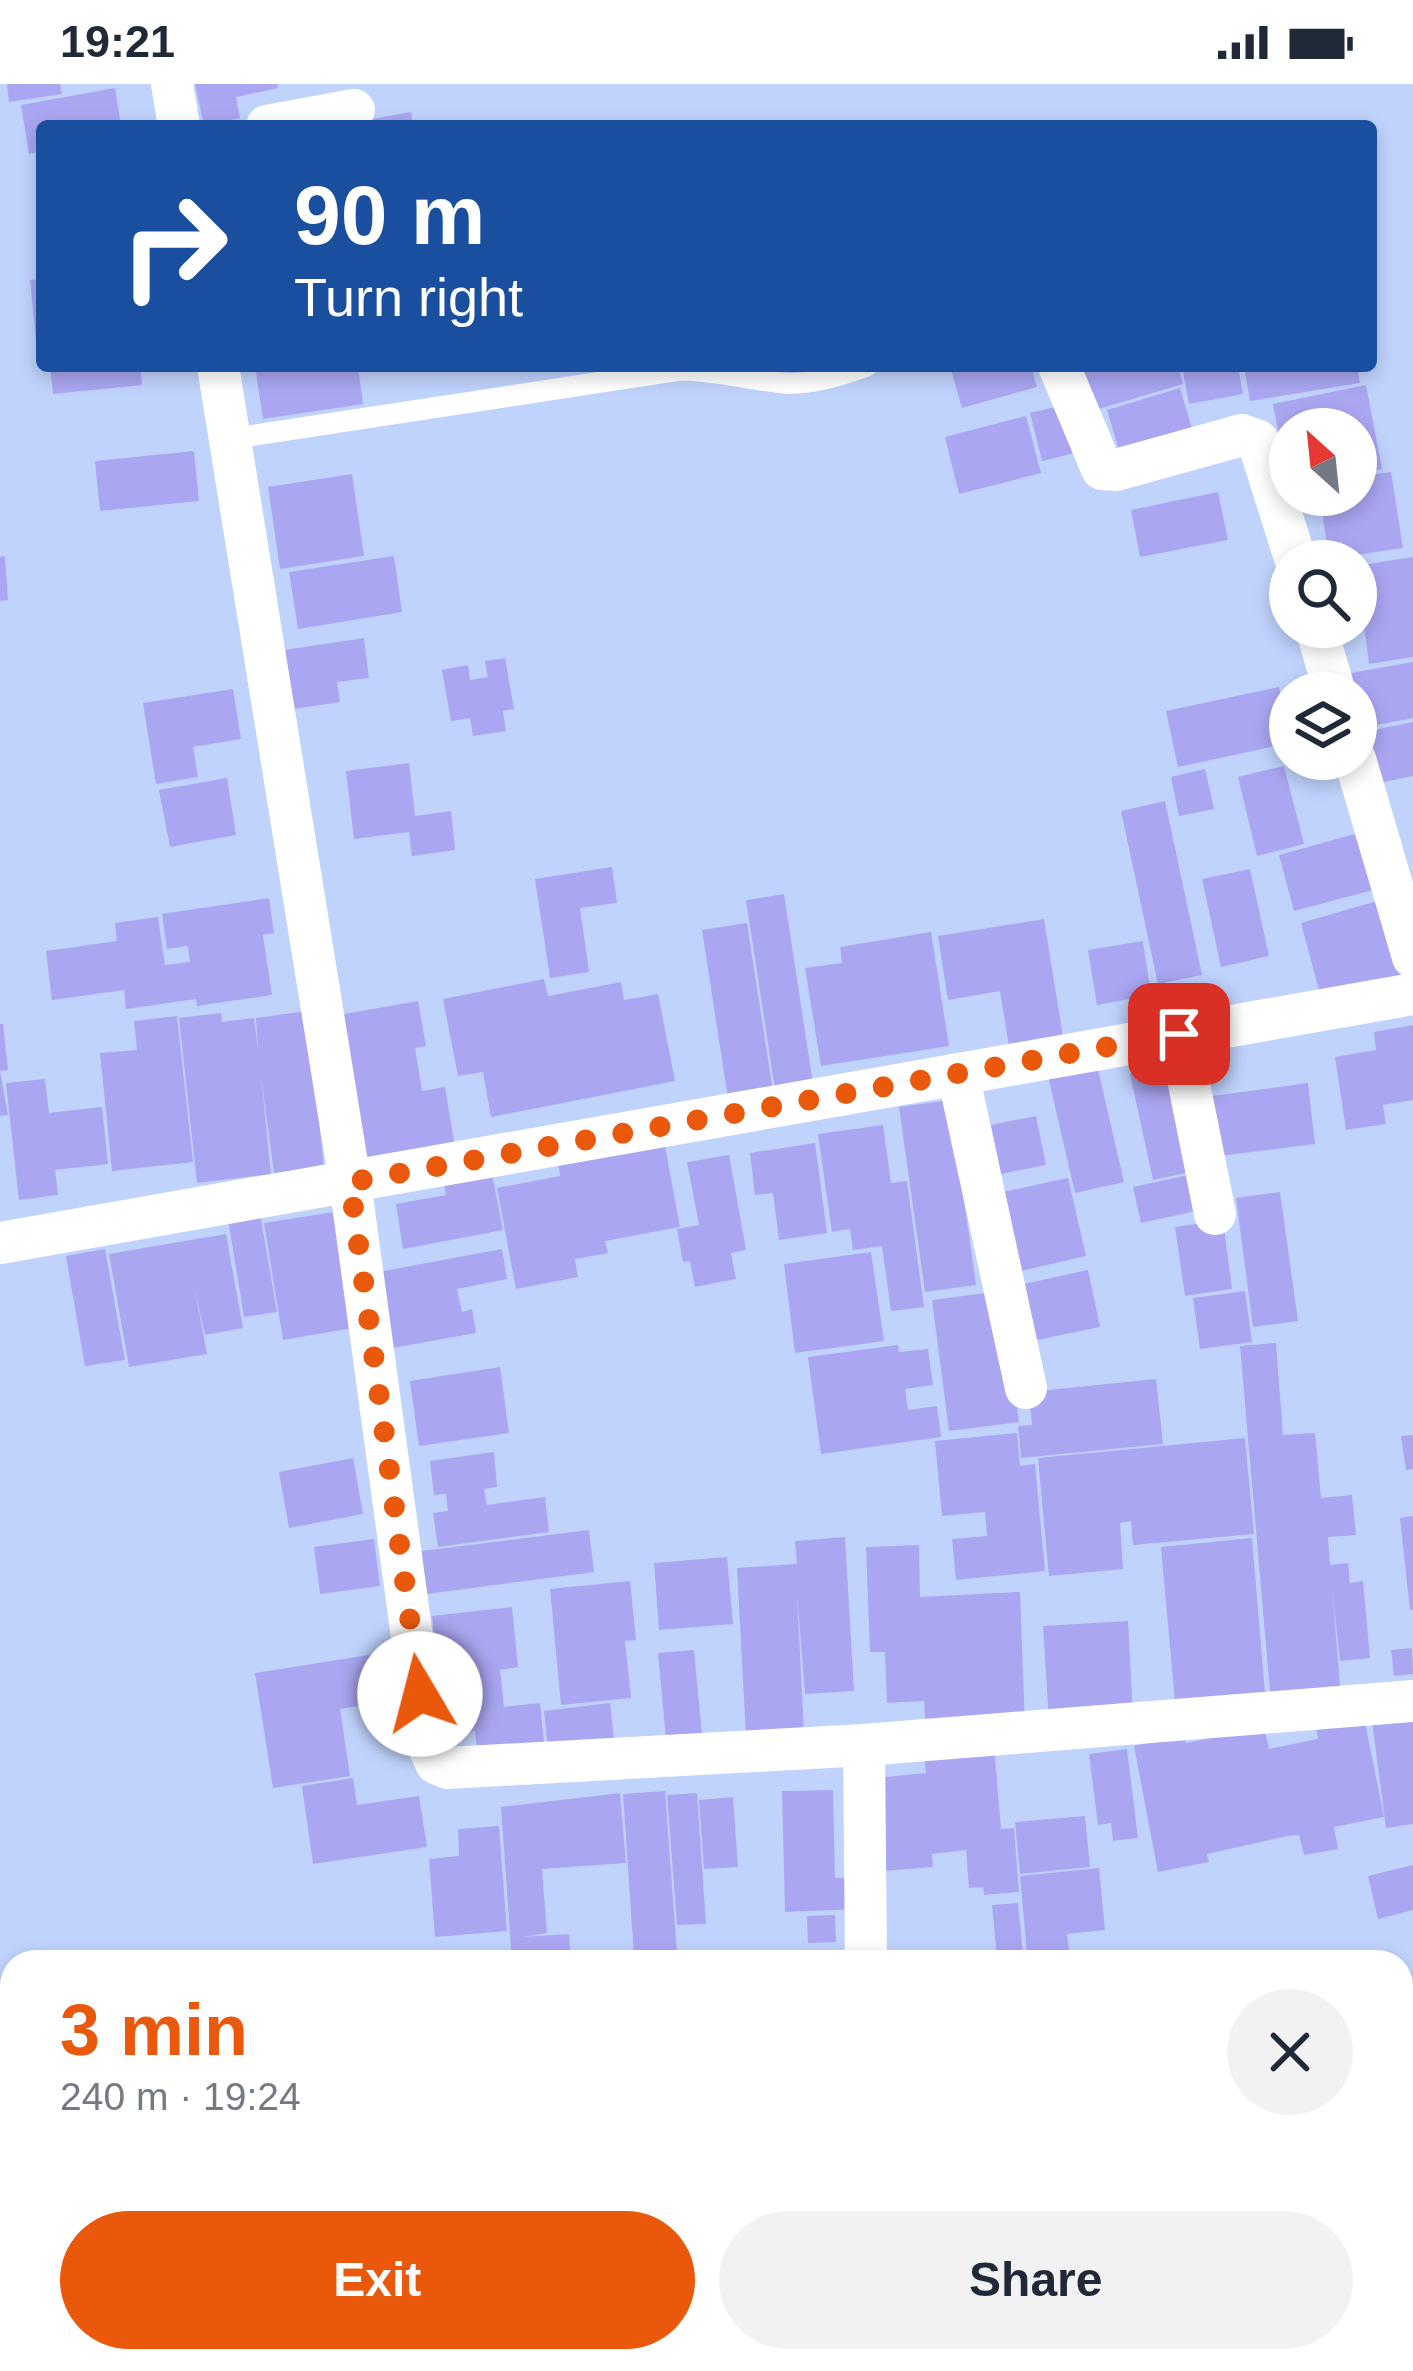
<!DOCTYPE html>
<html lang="en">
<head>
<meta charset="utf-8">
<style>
	:root { --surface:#fff; --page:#f2f2f3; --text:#1f2937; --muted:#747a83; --accent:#ea580c }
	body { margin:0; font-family:Helvetica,sans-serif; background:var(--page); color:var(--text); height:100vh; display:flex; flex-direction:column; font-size:45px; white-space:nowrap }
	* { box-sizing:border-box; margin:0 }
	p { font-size:39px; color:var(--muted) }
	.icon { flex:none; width:66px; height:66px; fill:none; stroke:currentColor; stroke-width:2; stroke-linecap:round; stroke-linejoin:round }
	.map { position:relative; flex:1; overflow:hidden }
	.details { position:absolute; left:0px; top:1866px; width:1413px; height:423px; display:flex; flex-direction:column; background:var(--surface); border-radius:36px 36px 0 0; box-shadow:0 6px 18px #0003 }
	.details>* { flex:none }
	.banner { position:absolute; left:36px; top:36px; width:1341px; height:252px; border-radius:12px; box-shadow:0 6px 18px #0003; background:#1a4fa0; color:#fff; overflow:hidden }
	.needle { width:78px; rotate:333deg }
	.controls { position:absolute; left:1269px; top:324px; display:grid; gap:24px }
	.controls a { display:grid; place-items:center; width:108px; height:108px; border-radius:50%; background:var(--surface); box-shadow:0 6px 18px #0003; font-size:60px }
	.pin { position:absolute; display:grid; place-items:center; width:102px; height:102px; color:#fff; margin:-51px; border-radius:24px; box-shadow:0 6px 18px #0006 }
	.me { position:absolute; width:132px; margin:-66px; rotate:352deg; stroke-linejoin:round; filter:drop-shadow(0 0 9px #0008) }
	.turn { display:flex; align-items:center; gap:42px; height:252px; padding:0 60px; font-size:54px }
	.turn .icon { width:156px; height:156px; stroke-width:2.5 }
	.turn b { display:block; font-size:84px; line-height:102px }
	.round { display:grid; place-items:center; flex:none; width:126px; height:126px; border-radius:63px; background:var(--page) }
	.overview { display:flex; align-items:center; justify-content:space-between; height:204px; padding:0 60px }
	h1 { font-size:72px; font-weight:600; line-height:90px; color:var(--accent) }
	.cta { display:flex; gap:24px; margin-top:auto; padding:24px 60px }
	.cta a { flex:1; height:138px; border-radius:72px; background:var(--accent); color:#fff; font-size:48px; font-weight:600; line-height:138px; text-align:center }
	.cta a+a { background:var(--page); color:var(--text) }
	.status { display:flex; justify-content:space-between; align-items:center; height:84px; padding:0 60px; background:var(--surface); direction:ltr }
	.status svg { height:33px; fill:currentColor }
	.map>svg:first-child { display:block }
	.building { fill:#aaa6f2 }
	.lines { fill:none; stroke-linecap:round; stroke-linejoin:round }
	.lane { stroke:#fff; stroke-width:21 }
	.street { stroke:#fff; stroke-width:42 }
	.route { stroke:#ea580c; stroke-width:21; stroke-dasharray:0 37.8 }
</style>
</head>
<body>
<div class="status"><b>19:21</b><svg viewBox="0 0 49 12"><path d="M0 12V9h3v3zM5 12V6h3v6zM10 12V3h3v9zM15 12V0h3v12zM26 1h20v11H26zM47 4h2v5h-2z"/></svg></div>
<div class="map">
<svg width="1413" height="2287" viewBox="0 0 1413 2287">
	<rect width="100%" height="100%" fill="#c0d3fd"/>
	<path class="building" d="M 7,0 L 60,0 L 62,10 L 9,18 Z
		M 195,0 L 277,0 L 278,4 L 236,13 L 240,34 L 204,42 Z
		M 115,4 L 121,42 L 42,42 L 42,67 L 29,70 L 21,21 Z
		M 411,28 L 413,42 L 345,42 L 345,40 Z
		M 42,195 L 42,267 L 37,267 L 30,196 Z
		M 50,282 L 140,282 L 142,301 L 53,310 Z
		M 255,282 L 358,282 L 363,320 L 263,335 Z
		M 950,282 L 1031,282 L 1037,303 L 962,324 Z
		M 1090,282 L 1178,282 L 1183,300 L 1092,327 L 1080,285 Z
		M 1182,282 L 1238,282 L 1243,310 L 1189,320 Z
		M 1244,282 L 1357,282 L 1360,299 L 1250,317 Z
		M 1366,301 L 1382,385 L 1356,390 L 1356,345 L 1290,345 L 1288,397 L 1273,320 Z
		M 1180,304 L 1195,354 L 1122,376 L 1107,326 Z
		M 1067,320 L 1079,368 L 1042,377 L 1030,329 Z
		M 1026,332 L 1041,389 L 959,410 L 945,353 Z
		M 194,367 L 199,417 L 100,427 L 95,377 Z
		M 1391,388 L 1403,464 L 1329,475 L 1320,413 L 1356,411 L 1356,393 Z
		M 352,390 L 364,472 L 280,485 L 268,403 Z
		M 1218,408 L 1228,456 L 1140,473 L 1131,426 Z
		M 5,472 L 8,516 L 0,517 L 0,473 Z
		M 394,472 L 402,528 L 298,545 L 289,488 Z
		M 1413,473 L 1413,573 L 1369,580 L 1356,482 Z
		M 364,554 L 369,594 L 337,598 L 340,618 L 286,626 L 278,567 Z
		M 505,574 L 514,625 L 503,627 L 506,647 L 473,652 L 470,634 L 451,637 L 442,586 L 468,581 L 470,596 L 488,593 L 485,577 Z
		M 1413,578 L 1413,634 L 1361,644 L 1351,589 Z
		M 1279,603 L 1290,659 L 1178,683 L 1166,627 Z
		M 233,605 L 241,655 L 193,663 L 198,693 L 156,700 L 143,619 Z
		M 1413,638 L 1413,692 L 1370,701 L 1360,649 Z
		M 409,679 L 415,732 L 451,727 L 455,766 L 412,772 L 409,748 L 354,755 L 346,687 Z
		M 1284,682 L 1304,760 L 1257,772 L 1238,693 Z
		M 1205,685 L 1214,725 L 1179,732 L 1171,693 Z
		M 227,694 L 236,751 L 170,763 L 159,706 Z
		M 1165,717 L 1202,891 L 1158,900 L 1121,727 Z
		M 1373,745 L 1388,802 L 1294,827 L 1279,771 Z
		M 612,783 L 617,819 L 580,824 L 589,888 L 550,894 L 535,795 Z
		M 1250,785 L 1269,872 L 1221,883 L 1202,795 Z
		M 784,810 L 813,1000 L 775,1006 L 746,816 Z
		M 269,814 L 274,849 L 263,851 L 272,911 L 197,922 L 196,915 L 126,925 L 124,906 L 52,916 L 46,867 L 117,857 L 115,839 L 158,833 L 165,881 L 190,878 L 188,862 L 167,865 L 162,830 Z
		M 1384,815 L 1405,890 L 1321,914 L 1301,839 Z
		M 1044,835 L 1064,959 L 1010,968 L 1000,907 L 948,916 L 938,852 Z
		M 747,839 L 773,1007 L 728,1014 L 702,846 Z
		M 931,848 L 949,962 L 821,982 L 805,884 L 842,879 L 840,863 Z
		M 1143,857 L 1151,911 L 1097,921 L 1088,866 Z
		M 544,895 L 548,912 L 621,898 L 624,916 L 658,910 L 675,997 L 491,1033 L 483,988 L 458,992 L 443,915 Z
		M 418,917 L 426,962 L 415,964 L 422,1007 L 445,1003 L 455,1063 L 358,1080 L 333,932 Z
		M 307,927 L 324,1083 L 274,1089 L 261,992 L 271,1090 L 197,1099 L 179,934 L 221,929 L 222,938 L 254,934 L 258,966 L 256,934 Z
		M 177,932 L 193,1078 L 112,1087 L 100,969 L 137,966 L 134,937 Z
		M 0,940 L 3,940 L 8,986 L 0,987 Z
		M 1413,941 L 1413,1016 L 1383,1021 L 1386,1040 L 1346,1046 L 1335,973 L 1376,966 L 1374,948 Z
		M 1177,980 L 1200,1086 L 1153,1096 L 1130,990 Z
		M 1097,981 L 1124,1098 L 1075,1109 L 1048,992 Z
		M 0,987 L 8,1031 L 0,1032 Z
		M 45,995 L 49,1029 L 102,1023 L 108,1080 L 55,1086 L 58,1111 L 19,1116 L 6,999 Z
		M 1308,999 L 1315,1060 L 1219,1072 L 1212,1012 Z
		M 950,1016 L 976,1201 L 925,1208 L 899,1023 Z
		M 1036,1032 L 1046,1081 L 1001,1090 L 991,1041 Z
		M 883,1041 L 891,1099 L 907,1097 L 924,1223 L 891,1227 L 882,1162 L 853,1166 L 850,1145 L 832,1148 L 818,1050 Z
		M 664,1057 L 680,1143 L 605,1157 L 608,1169 L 575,1175 L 578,1193 L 516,1205 L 497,1104 L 560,1092 L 558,1077 Z
		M 815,1059 L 827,1149 L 779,1156 L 773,1109 L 755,1111 L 750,1069 Z
		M 729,1071 L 746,1166 L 731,1169 L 736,1195 L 695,1203 L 690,1177 L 683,1178 L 677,1145 L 699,1141 L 687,1078 Z
		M 491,1085 L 503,1146 L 403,1165 L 396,1120 L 446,1111 L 443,1094 Z
		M 1188,1091 L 1196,1127 L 1141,1139 L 1133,1103 Z
		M 1068,1094 L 1086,1172 L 1012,1189 L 994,1110 Z
		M 1280,1108 L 1298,1237 L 1253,1243 L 1236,1114 Z
		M 334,1128 L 353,1244 L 283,1256 L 264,1139 Z
		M 260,1129 L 277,1228 L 244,1233 L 228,1135 Z
		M 1223,1136 L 1232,1205 L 1185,1212 L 1175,1143 Z
		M 226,1150 L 243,1244 L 205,1251 L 194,1201 L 207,1270 L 129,1283 L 109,1170 Z
		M 105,1165 L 125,1276 L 85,1282 L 66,1172 Z
		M 502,1165 L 507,1195 L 457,1205 L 462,1228 L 472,1225 L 476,1249 L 387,1265 L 373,1189 Z
		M 871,1168 L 884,1257 L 795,1269 L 784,1180 Z
		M 1088,1186 L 1100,1243 L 1022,1259 L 1010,1203 Z
		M 1002,1207 L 1019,1338 L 949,1347 L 932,1216 Z
		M 1245,1207 L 1252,1258 L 1200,1265 L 1193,1214 Z
		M 1276,1259 L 1283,1351 L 1315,1349 L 1321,1414 L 1352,1411 L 1356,1451 L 1328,1453 L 1330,1481 L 1348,1479 L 1350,1499 L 1363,1497 L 1370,1574 L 1340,1577 L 1332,1503 L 1341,1613 L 1271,1619 L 1240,1262 Z
		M 898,1261 L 899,1268 L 928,1265 L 933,1301 L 905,1305 L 908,1326 L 937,1322 L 941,1353 L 821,1370 L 808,1273 Z
		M 500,1283 L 509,1349 L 419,1362 L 410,1297 Z
		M 1156,1295 L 1163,1360 L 1021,1374 L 1018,1342 L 1032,1341 L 1029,1308 Z
		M 1017,1349 L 1020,1382 L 1035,1380 L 1045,1487 L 956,1496 L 952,1455 L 987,1452 L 985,1428 L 942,1432 L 935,1357 Z
		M 1413,1351 L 1413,1385 L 1406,1386 L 1401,1352 Z
		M 1245,1354 L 1254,1450 L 1133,1461 L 1131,1437 L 1120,1439 L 1123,1485 L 1049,1492 L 1038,1374 Z
		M 494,1368 L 497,1403 L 484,1405 L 487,1421 L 545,1413 L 549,1448 L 438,1463 L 433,1429 L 448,1427 L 446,1410 L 434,1411 L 430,1377 Z
		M 353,1374 L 363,1430 L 289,1444 L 279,1388 Z
		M 1413,1432 L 1413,1526 L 1410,1526 L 1400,1434 Z
		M 589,1446 L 594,1488 L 427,1510 L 421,1467 Z
		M 845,1453 L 854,1607 L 805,1610 L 797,1509 L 804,1649 L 746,1652 L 737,1484 L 797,1480 L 795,1457 Z
		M 1252,1454 L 1265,1609 L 1175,1618 L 1161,1463 Z
		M 374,1455 L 380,1502 L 320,1510 L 314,1463 Z
		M 919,1461 L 920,1513 L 1020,1508 L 1025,1641 L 926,1646 L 924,1617 L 887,1619 L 885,1568 L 870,1568 L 866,1463 Z
		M 727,1473 L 733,1540 L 659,1546 L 654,1479 Z
		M 630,1497 L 636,1556 L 625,1557 L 631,1614 L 561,1621 L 550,1505 Z
		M 512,1523 L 518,1583 L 500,1586 L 504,1623 L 540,1619 L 545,1667 L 478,1675 L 475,1647 L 445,1650 L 432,1532 Z
		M 1128,1537 L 1133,1633 L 1049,1637 L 1043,1542 Z
		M 1412,1564 L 1413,1590 L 1394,1592 L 1391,1566 Z
		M 694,1566 L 703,1662 L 667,1665 L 658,1569 Z
		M 388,1568 L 396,1616 L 340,1625 L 350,1692 L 273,1704 L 255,1589 Z
		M 610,1619 L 615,1665 L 549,1674 L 544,1627 Z
		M 1413,1631 L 1413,1740 L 1386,1744 L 1372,1637 Z
		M 1364,1633 L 1384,1733 L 1334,1743 L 1338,1765 L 1304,1771 L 1299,1751 L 1287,1752 L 1207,1770 L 1209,1778 L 1158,1788 L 1134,1662 L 1184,1652 L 1186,1659 L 1264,1643 L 1269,1665 L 1318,1655 L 1316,1643 Z
		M 994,1662 L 1001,1745 L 1014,1744 L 1019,1808 L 984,1811 L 983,1803 L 969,1804 L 966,1766 L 932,1770 L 933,1783 L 883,1787 L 875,1694 L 926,1689 L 924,1670 Z
		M 1127,1665 L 1138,1754 L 1113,1757 L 1111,1739 L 1098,1741 L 1089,1670 Z
		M 353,1694 L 357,1721 L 419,1712 L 427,1763 L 313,1780 L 302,1702 Z
		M 833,1706 L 835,1794 L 856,1793 L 857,1825 L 785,1828 L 782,1707 Z
		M 665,1707 L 677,1869 L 634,1872 L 623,1710 Z
		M 620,1709 L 626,1779 L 542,1785 L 547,1849 L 523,1853 L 569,1850 L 571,1878 L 512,1878 L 501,1723 Z
		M 697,1709 L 706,1840 L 677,1841 L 667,1711 Z
		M 733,1713 L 738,1783 L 704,1785 L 699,1716 Z
		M 1085,1732 L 1090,1783 L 1020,1790 L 1015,1738 Z
		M 499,1742 L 507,1847 L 435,1853 L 429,1775 L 459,1772 L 458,1745 Z
		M 1413,1781 L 1413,1826 L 1378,1835 L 1368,1792 Z
		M 1099,1784 L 1105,1846 L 1067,1850 L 1069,1866 L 1027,1870 L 1020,1792 Z
		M 1018,1819 L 1023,1870 L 997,1872 L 992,1821 Z
		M 835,1831 L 836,1858 L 808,1859 L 807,1832 Z
		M 0,2071 L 11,2071 L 12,2150 L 0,2150 Z
		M 8,2154 L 9,2232 L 0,2232 L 0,2155 Z
		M 0,2237 L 12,2237 L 12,2277 L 77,2277 L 77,2287 L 0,2287 Z
		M 1401,2268 L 1413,2268 L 1413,2287 L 1381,2287 L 1381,2277 L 1401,2277 Z
		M 80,2277 L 119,2277 L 119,2287 L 80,2287 Z
		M 121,2277 L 243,2277 L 243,2282 L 199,2283 L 199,2287 L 122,2287 Z
		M 350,2277 L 391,2277 L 392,2287 L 350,2287 Z
		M 393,2277 L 524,2277 L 524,2281 L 494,2283 L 494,2287 L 394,2287 Z
		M 602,2277 L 633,2277 L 633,2287 L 602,2287 Z
		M 645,2277 L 709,2277 L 709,2287 L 650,2287 L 645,2285 Z
		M 713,2277 L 791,2277 L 791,2287 L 713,2287 Z
		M 793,2277 L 828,2277 L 828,2284 L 793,2285 Z"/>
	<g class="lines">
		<path class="lane" d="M 229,355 L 680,286 C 716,286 749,296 784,299 C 812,301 841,291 867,282"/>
		<path class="street" d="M 172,0 L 179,42
			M 267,42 L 354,26
			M 218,282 L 350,1098 L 426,1656 L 436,1679 L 448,1684 L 864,1661 L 1413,1617
			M 1059,282 L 1102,385 L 1116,386 L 1242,351 L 1258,357 L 1296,477
			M 1316,543 L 1335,609
			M 1355,675 L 1413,873
			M 1179,950 L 1215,1130
			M 958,990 L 1026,1304
			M 0,1159 L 1413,910
			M 864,1661 L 866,1878
			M 1401,2250 L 1413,2250
			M 868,2277 L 868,2287
			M 530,2287 L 530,2277
			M 1011,2287 L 1097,2277"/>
	</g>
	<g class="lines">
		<path class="route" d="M 420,1610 L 350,1098 L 1179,950"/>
	</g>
</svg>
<div class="controls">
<a><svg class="needle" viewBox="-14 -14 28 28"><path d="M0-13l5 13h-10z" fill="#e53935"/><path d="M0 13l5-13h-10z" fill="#747a83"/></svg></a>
<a><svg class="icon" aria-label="search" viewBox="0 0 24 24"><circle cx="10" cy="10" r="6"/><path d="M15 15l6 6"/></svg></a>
<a><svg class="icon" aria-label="layers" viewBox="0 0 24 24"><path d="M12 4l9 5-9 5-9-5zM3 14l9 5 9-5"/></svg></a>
</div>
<div class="pin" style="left:1179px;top:950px;background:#d93025"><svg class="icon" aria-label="arrive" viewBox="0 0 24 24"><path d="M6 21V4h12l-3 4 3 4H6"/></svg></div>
<svg class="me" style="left:420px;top:1610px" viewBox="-20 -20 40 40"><circle r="19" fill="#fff"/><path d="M0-13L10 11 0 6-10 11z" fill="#ea580c"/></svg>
<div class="banner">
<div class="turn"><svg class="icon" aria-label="right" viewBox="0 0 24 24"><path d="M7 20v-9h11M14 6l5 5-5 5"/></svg><div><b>90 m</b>Turn right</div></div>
</div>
<section class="details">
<div class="overview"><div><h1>3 min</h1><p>240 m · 19:24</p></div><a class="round"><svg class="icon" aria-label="close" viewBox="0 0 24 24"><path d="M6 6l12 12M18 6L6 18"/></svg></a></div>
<div class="cta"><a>Exit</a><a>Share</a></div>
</section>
</div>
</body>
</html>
